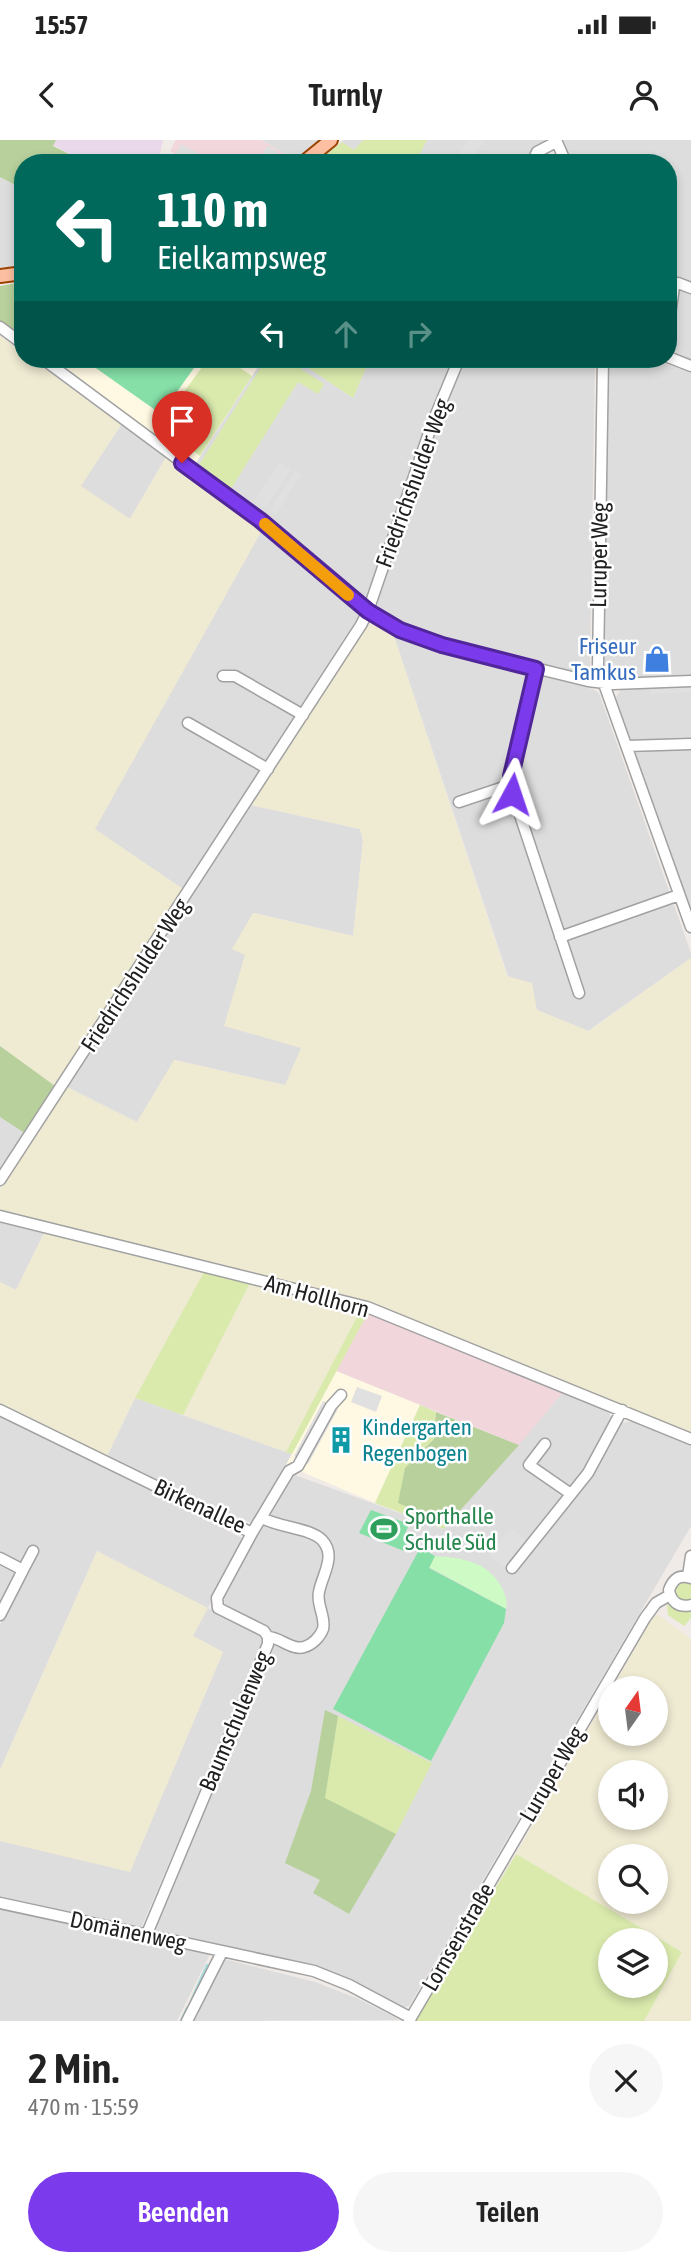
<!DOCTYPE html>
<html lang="de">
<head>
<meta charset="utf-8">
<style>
	:root { --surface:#fff; --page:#f6f6f6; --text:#222; --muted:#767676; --accent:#7c3aed }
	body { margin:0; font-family:"Asap Condensed",sans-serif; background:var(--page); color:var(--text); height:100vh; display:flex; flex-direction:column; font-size:26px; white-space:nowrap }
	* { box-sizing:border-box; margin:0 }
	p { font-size:23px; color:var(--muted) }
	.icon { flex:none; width:38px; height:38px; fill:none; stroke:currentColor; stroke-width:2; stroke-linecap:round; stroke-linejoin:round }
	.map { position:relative; height:1881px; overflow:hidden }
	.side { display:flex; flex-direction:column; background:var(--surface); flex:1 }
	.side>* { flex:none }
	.guide { position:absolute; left:14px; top:14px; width:663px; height:214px; border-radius:28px; box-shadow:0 4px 10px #0003; background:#00695c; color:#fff; overflow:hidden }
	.needle { width:46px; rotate:14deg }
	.controls { position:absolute; left:598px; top:1536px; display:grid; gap:14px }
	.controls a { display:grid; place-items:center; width:70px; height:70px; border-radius:50%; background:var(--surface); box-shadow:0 4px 10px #0003; font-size:35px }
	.pin { position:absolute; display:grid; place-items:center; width:60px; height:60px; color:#fff; margin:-72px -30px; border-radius:50% 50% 50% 0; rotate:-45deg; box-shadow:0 0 7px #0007 }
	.pin .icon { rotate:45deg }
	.me { position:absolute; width:77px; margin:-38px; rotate:5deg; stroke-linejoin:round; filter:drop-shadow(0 0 5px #0008) }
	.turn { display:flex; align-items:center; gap:24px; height:147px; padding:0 28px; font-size:32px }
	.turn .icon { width:91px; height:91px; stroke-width:2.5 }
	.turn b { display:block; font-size:49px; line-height:60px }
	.lanes { display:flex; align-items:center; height:66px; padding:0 28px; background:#0003; justify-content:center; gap:35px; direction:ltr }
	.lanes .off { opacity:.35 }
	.round { display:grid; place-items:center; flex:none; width:74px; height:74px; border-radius:37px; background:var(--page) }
	.overview { display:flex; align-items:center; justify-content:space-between; height:119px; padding:0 28px }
	h1 { font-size:42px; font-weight:600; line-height:52px }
	.cta { display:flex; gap:14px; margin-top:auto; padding:14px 28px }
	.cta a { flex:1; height:80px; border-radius:42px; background:var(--accent); color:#fff; font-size:28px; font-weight:600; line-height:80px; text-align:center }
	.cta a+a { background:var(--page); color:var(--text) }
	.status { display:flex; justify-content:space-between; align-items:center; height:49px; padding:0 35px; background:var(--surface); direction:ltr }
	.status svg { height:19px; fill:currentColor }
	header { display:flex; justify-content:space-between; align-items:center; height:91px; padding:0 28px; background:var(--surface); font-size:32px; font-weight:600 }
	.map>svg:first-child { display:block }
	.residential { fill:#dedddd }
	.commercial { fill:#f1d6dc }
	.industrial { fill:#e9d9ea }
	.education { fill:#fff8e2 }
	.farmland { fill:#efead2; fill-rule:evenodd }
	.grass { fill:#daeaad; fill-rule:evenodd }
	.forest { fill:#b7d09c }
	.park { fill:#cdfac5 }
	.pitch { fill:#85dfa7 }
	.parking { fill:#e0e0e0 }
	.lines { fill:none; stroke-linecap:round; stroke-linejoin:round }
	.stream { stroke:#a7dedd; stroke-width:2.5 }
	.minor-casing { stroke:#a1a1a1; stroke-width:13 }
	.major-casing { stroke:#9c4400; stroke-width:16 }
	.minor { stroke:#fff; stroke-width:10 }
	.major { stroke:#fcbfa1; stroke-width:12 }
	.route-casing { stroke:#51269a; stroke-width:18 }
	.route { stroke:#7c3aed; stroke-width:12 }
	.slow { stroke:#f59e0b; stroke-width:12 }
	.labels { text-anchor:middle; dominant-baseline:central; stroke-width:5; stroke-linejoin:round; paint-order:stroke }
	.street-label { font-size:23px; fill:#202020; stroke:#fff }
	.shop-label { font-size:23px; fill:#366cbe; stroke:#fff; text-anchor:end }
	.culture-label { font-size:23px; fill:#0d838f; stroke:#fff; text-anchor:start }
	.leisure-label { font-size:23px; fill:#27864d; stroke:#fff; text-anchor:start }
</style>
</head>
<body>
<div class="status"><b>15:57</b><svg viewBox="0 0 49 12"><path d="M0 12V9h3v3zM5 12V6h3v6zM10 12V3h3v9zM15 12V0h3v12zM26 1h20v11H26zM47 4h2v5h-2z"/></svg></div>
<header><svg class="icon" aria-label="back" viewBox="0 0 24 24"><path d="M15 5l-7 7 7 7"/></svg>Turnly<svg class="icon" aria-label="person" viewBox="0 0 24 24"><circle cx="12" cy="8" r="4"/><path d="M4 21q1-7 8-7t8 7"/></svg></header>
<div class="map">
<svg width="691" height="1881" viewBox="0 0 691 1881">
	<rect width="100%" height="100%" fill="#f1ebe7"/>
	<path class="residential" d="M 262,0 L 319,0 L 311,9 L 293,19 Z
		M 344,0 L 546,0 L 531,11 L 527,23 L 316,23 Z
		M 563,0 L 691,0 L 691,221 L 669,211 L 668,23 L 572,23 Z
		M 0,37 L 23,49 L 23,126 L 0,129 Z
		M 263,219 L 295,219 L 353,258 L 370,219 L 453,219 L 428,276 L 368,455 L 361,458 L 280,391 L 194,326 Z
		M 465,219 L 595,219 L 590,530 L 583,534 L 487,512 L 417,490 L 381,473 L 377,464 L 446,261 Z
		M 607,219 L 653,219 L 691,233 L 691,535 L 616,538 L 606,529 L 604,513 Z
		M 121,285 L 166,317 L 130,379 L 80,346 Z
		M 262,390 L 361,473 L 183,749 L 94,689 Z
		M 393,493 L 436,509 L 593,549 L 599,553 L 691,813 L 691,818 L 588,891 L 537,870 L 508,836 Z
		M 691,546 L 691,773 L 631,602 L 614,560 L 621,549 Z
		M 251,665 L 360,689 L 363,701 L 353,796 L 254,773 L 233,809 L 245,814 L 302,908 L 285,945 L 175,920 L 137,982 L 67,947 Z
		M 0,977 L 26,994 L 0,1032 Z
		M 0,1082 L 44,1093 L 16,1150 L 0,1142 Z
		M 563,1252 L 607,1270 L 613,1280 L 622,1283 L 635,1281 L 691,1304 L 691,1386 L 409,1866 L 402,1868 L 334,1833 L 316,1827 L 155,1793 L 153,1787 L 276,1496 L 226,1468 L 222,1453 L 251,1401 L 255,1399 L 292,1334 L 444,1389 Z
		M 135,1258 L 292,1314 L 256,1379 L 251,1383 L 219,1370 L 107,1316 Z
		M 0,1276 L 225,1384 L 224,1389 L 242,1398 L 243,1401 L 208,1468 L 261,1494 L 265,1499 L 141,1788 L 0,1758 L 0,1701 L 130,1731 L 223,1512 L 193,1496 L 97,1411 L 0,1630 L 0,1485 L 37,1410 L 29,1406 L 19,1425 L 0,1414 Z
		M 0,1422 L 16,1431 L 0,1462 Z
		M 0,1768 L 210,1814 L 177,1881 L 0,1881 Z
		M 224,1819 L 315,1842 L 359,1859 L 400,1880 L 191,1881 L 212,1835 Z"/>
	<path class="commercial" d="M 176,0 L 261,0 L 295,20 L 290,23 L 193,23 L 170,11 Z
		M 371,1173 L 563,1252 L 519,1305 L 336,1231 L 363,1182 Z"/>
	<path class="industrial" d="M 56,0 L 163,0 L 159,19 L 166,23 L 87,23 L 53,5 Z"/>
	<path class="education" d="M 49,219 L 263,219 L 194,326 Z
		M 336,1231 L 420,1265 L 375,1363 L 286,1325 Z"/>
	<path class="farmland" d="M 0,196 L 23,213 L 23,219 L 31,219 L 121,285 L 81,346 L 130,379 L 166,317 L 262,390 L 95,689 L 183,749 L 55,946 L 0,906 Z
		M 375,484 L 393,493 L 507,836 L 532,843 L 537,870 L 589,891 L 691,818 L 691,1295 L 369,1163 L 0,1071 L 0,1050 L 67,947 L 137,982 L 174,920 L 285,945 L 301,908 L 224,886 L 245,815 L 232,809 L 253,773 L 353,796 L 363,701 L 360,689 L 251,665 L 367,485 Z
		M 44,1093 L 204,1132 L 135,1258 L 107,1316 L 0,1263 L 0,1142 L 16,1150 Z
		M 250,1143 L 359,1173 L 286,1312 L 183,1275 Z
		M 97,1411 L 208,1468 L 193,1496 L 223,1512 L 130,1732 L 0,1701 L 0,1630 Z
		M 657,1474 L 691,1499 L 691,1881 L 644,1881 L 681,1811 L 516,1714 L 654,1475 ZM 611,1549 L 656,1549 L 656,1594 L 611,1594 ZM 611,1633 L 656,1633 L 656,1678 L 611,1678 ZM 611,1717 L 656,1717 L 656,1762 L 611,1762 Z"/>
	<path class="grass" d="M 363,0 L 427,0 L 415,23 L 359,23 L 351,18 L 348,23 L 316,23 L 342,2 L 354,10 Z
		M 208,219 L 227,219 L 252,236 L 200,316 L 159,286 Z
		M 266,219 L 286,219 L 324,244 L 318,254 L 298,242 L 229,352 L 197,328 Z
		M 295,219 L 370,219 L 353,258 Z
		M 204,1132 L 250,1143 L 183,1275 L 135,1258 Z
		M 359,1173 L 371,1173 L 363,1182 L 292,1314 L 286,1312 Z
		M 420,1265 L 436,1272 L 434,1299 L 405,1328 L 399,1363 L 448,1384 L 444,1389 L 375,1363 Z
		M 683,1441 L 691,1443 L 691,1460 L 686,1462 L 677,1458 L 676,1448 Z
		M 667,1465 L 691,1469 L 691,1478 L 684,1486 L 668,1475 Z
		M 338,1576 L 432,1623 L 396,1694 L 324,1658 Z
		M 516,1714 L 682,1812 L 644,1881 L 415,1881 ZM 611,1801 L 656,1801 L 656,1846 L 611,1846 Z"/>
	<path class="forest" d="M 0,0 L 56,0 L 53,6 L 87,23 L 23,23 L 23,49 L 0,37 Z
		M 23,142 L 23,199 L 0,182 L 0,146 Z
		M 0,906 L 55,946 L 26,994 L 0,977 Z
		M 436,1272 L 519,1305 L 448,1384 L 398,1363 L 405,1328 L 434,1299 Z
		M 325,1570 L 338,1576 L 325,1658 L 396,1694 L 349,1774 L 313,1753 L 320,1740 L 285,1723 L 311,1651 Z"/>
	<path class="park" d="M 435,1416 C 463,1418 488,1421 502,1448 C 505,1455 508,1461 506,1469 L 429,1427 Z"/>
	<path class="pitch" d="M 83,219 L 197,219 L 199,221 L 161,274 Z
		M 371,1370 L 409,1384 L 405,1394 L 410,1397 L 404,1411 L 359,1393 Z
		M 423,1409 L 435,1416 L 429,1428 L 506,1469 L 504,1483 L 431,1621 L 333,1569 L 419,1410 Z"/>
	<path class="parking" d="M 468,0 L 484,0 L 471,23 L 455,23 Z
		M 181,4 L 215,23 L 190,23 L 175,15 Z
		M 267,6 L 276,10 L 282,23 L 258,23 Z
		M 279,322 L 291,329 L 266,368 L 254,361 Z
		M 295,331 L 301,335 L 276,375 L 270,370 Z
		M 691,547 L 691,552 L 649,554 L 651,549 Z
		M 357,1247 L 382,1256 L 376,1272 L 351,1262 Z
		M 323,1261 L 338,1269 L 308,1324 L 294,1316 Z
		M 510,1388 L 526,1400 L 506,1428 L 489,1416 Z"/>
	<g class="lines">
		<path class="stream" d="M 191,1861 L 207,1825
			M 181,1881 L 187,1868"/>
		<defs>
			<path id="minor" d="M 556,0 L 566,23
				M 532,23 L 537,12 L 556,2
				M 0,187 L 23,204
				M 668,188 L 674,147 L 678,143 L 691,148
				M 668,217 L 691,226
				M 43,219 L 260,380 L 368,471 L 400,490 L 441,505 L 588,541 L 613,544 L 691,541
				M 603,219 L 598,527 L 691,787
				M 536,529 L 510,645 L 579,853
				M 223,536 L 235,536 L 303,575
				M 188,583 L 268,629
				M 627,606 L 691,604
				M 459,662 L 510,645
				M 560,797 L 679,755
				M 0,1040 L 361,485 L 368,471 L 432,284 L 459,219
				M 0,1076 L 367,1167 L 691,1299
				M 0,1270 L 252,1393 L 289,1331 L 298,1326 L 331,1266 L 341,1255
				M 545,1304 L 529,1325 L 571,1354
				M 262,1378 C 281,1388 310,1388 322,1400 C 337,1416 322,1435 319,1452 C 316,1464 326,1477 323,1489 C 320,1497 312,1505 304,1507 C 292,1511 280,1497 268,1497
				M 0,1418 L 23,1430 L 0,1475
				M 512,1428 L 588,1333 L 622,1270
				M 23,1430 L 33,1411
				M 688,1436 L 691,1416
				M 691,1438 C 679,1434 673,1439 669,1450 C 671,1462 679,1468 691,1465
				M 0,1763 L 314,1831 L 349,1845 L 411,1878
				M 146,1796 L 268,1504 L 268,1497 L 264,1491 L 218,1468 L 217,1458 L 252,1393
				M 187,1881 L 222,1812
				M 409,1881 L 645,1478 L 656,1463 L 670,1455"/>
			<path id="major" d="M 303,23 L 331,0
				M 0,136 L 23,133"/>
		</defs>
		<use href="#minor" class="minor-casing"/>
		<use href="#major" class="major-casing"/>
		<use href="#minor" class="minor"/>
		<use href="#major" class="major"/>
	</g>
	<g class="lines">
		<defs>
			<path id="route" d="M 182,323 L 260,380 L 368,471 L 400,490 L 442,505 L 536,529 L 511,636 L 512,654"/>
		</defs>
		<use href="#route" class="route-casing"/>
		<use href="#route" class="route"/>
		<path class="slow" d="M 265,384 L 348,455"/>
	</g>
	<defs>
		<symbol id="shop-bare" viewBox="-9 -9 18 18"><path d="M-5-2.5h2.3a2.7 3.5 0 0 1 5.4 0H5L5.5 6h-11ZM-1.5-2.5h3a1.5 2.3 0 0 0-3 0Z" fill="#3f7fe0" stroke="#fff" stroke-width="2.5" paint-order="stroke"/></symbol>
		<symbol id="building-bare" viewBox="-9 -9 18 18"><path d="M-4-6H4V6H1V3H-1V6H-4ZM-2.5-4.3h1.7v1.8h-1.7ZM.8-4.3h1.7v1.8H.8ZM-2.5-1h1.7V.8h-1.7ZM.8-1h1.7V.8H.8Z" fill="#0f9aa8" stroke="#fff" stroke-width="2.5" paint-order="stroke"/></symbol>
		<symbol id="stadium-bare" viewBox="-9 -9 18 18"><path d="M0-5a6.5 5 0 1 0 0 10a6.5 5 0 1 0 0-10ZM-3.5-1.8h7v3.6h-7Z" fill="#2e9e5b" stroke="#fff" stroke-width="2.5" paint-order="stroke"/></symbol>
	</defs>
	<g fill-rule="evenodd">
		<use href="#shop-bare" x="638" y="500" width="38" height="38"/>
		<use href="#building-bare" x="322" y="1281" width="38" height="38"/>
		<use href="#stadium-bare" x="365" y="1370" width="38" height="38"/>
	</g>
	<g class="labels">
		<g class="street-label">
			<text transform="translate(413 343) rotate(-70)">Friedrichshulder Weg</text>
			<text transform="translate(599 415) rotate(-89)">Luruper Weg</text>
			<text transform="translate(135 835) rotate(-57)">Friedrichshulder Weg</text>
			<text transform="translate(317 1156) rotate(15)">Am Hollhorn</text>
			<text transform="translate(200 1366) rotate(25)">Birkenallee</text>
			<text transform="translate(235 1581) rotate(-67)">Baumschulenweg</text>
			<text transform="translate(552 1634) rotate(-60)">Luruper Weg</text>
			<text transform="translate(128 1791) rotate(12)">Domänenweg</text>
			<text transform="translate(458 1797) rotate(-60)">Lornsenstraße</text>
		</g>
		<g class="shop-label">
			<text x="636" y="506">Friseur<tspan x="636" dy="26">Tamkus</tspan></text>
		</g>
		<g class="culture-label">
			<text x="362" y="1287">Kindergarten<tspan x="362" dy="26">Regenbogen</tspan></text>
		</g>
		<g class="leisure-label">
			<text x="405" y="1376">Sporthalle<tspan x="405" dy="26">Schule Süd</tspan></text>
		</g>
	</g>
</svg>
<div class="controls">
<a><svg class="needle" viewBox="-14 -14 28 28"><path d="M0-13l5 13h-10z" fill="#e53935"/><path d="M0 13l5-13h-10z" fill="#767676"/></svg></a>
<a><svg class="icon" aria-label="sound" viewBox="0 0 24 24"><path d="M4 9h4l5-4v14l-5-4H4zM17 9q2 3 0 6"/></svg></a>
<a><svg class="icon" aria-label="search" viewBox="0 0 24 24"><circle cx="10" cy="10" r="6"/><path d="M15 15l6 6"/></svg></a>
<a><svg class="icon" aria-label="layers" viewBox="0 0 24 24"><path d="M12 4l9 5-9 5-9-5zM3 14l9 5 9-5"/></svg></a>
</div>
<div class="pin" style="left:182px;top:323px;background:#d93025"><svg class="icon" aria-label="arrive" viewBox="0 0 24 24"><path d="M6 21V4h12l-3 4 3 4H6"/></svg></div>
<svg class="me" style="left:512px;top:654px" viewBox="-20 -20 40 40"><path d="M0-17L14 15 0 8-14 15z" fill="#7c3aed" stroke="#fff" stroke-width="4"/></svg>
<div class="guide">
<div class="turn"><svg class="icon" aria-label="left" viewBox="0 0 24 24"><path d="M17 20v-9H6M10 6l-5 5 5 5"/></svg><div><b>110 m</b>Eielkampsweg</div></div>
<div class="lanes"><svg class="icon" aria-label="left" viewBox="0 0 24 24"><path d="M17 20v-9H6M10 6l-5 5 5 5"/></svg><svg class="icon off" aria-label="ahead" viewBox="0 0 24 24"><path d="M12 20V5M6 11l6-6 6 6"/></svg><svg class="icon off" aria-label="right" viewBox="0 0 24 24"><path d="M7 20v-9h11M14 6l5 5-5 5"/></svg></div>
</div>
</div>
<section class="side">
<div class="overview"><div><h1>2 Min.</h1><p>470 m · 15:59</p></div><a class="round"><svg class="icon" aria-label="close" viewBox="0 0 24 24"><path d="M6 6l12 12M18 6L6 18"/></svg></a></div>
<div class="cta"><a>Beenden</a><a>Teilen</a></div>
</section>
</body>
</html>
